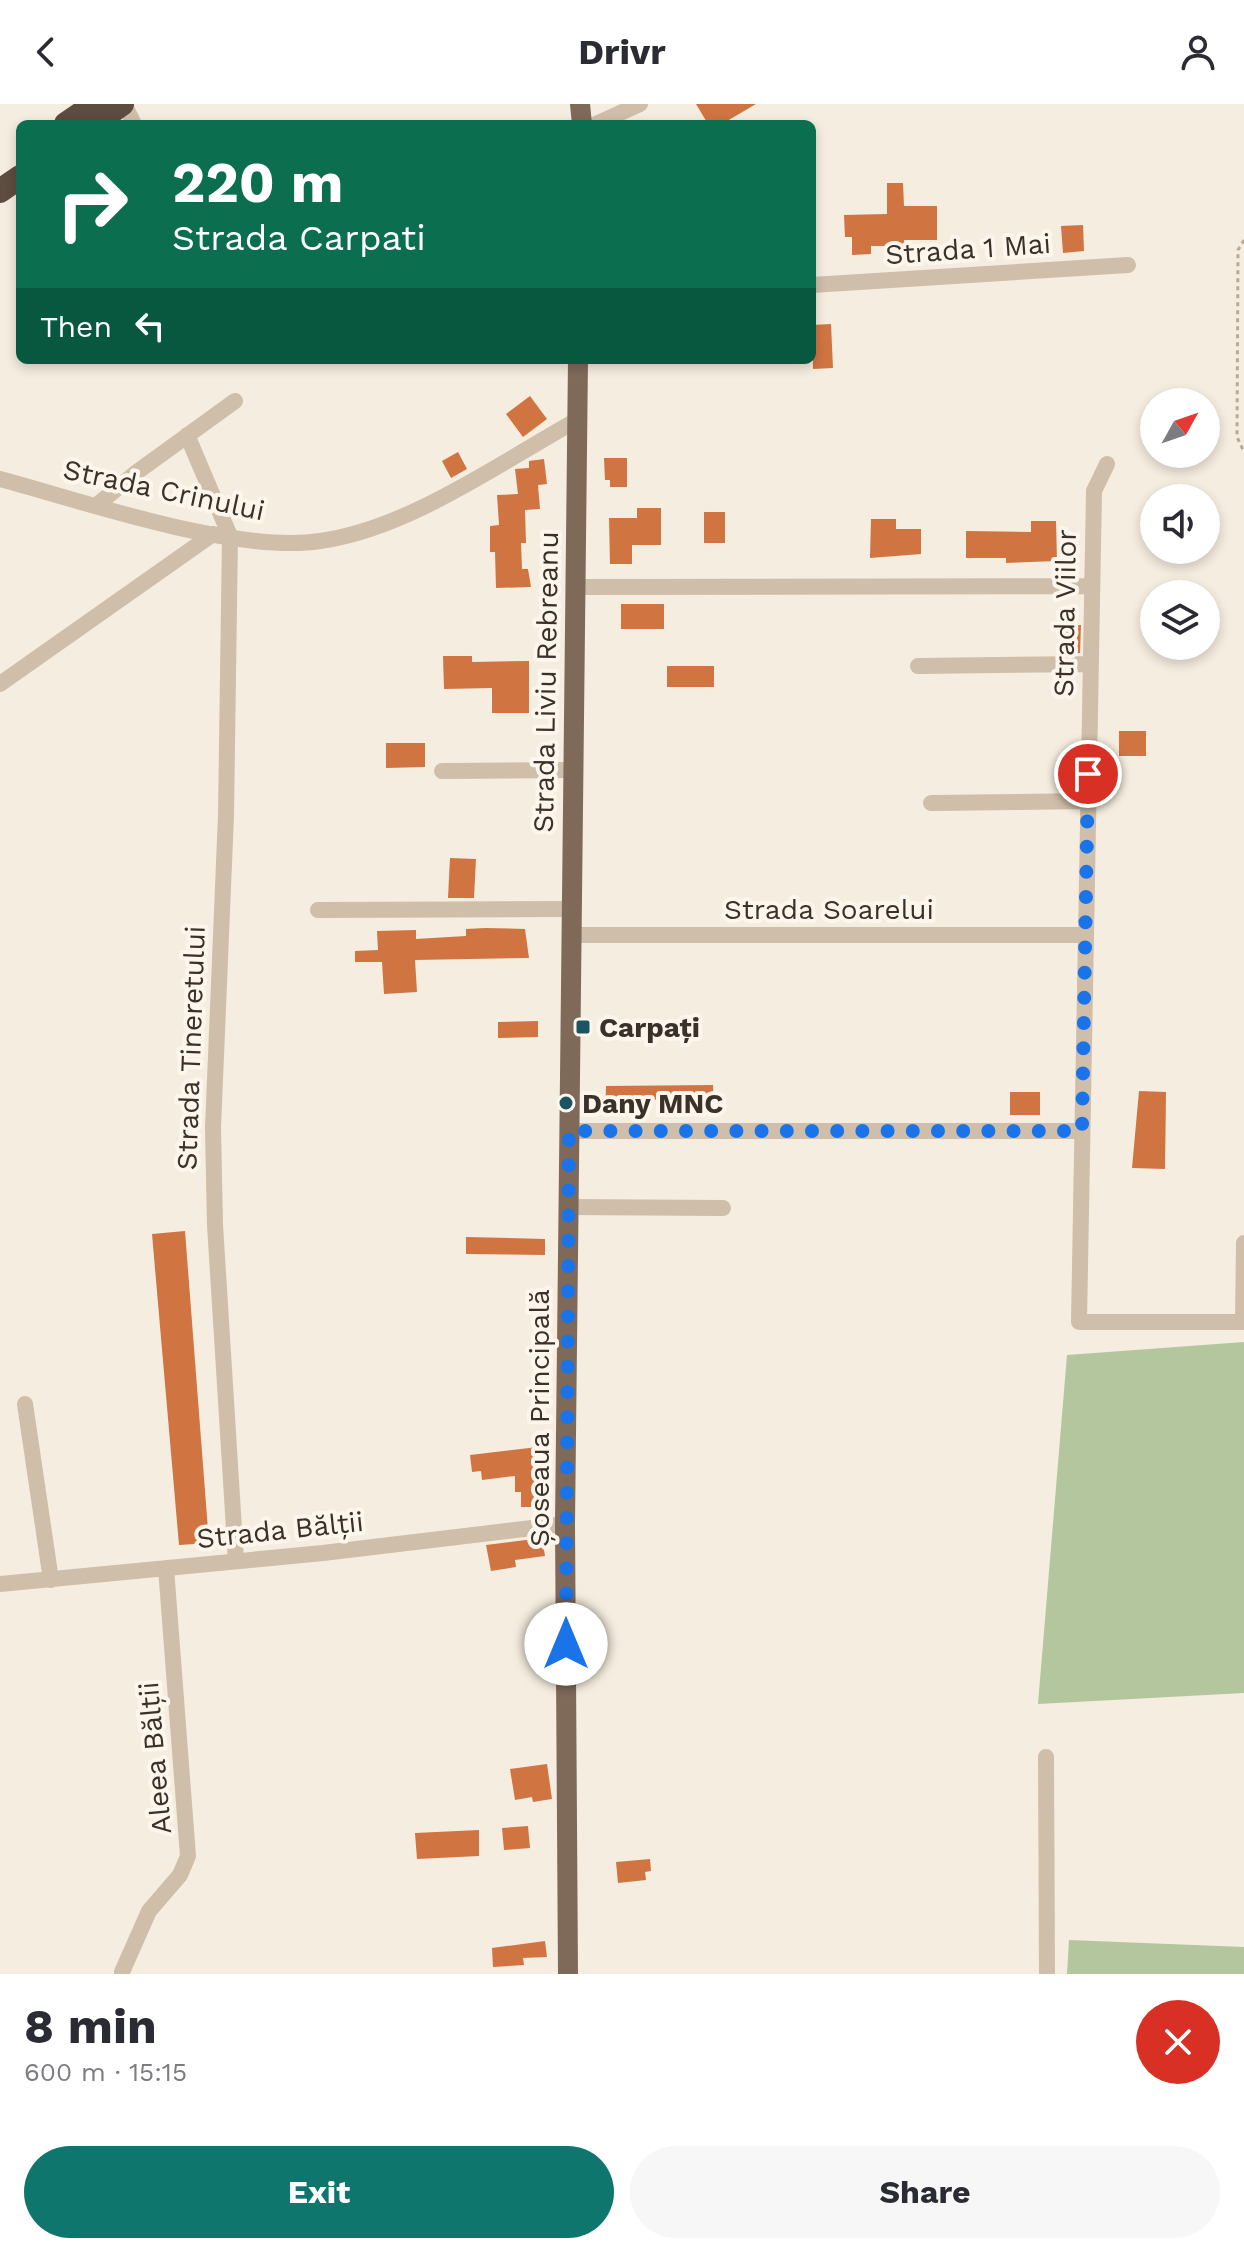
<!DOCTYPE html>
<html lang="en">
<head>
<meta charset="utf-8">
<style>
	:root { --surface:#fff; --page:#f7f7f7; --text:#2b2b33; --muted:#7c7c81; --accent:#0f766e }
	body { margin:0; font-family:"Work Sans",sans-serif; background:var(--page); color:var(--text); height:100vh; display:flex; flex-direction:column; font-size:30px; white-space:nowrap }
	* { box-sizing:border-box; margin:0 }
	p { font-size:26px; color:var(--muted) }
	.icon { flex:none; width:44px; height:44px; fill:none; stroke:currentColor; stroke-width:2; stroke-linecap:round; stroke-linejoin:round }
	.map { position:relative; height:1870px; overflow:hidden }
	.side { display:flex; flex-direction:column; background:var(--surface); flex:1 }
	.side>* { flex:none }
	.guide { position:absolute; left:16px; top:16px; width:800px; height:244px; border-radius:12px; box-shadow:0 4px 12px #0003; background:#0b6e4f; color:#fff; overflow:hidden }
	.needle { width:52px; rotate:50deg }
	.buttons { position:absolute; left:1140px; top:284px; display:grid; gap:16px }
	.buttons a { display:grid; place-items:center; width:80px; height:80px; border-radius:50%; background:var(--surface); box-shadow:0 4px 12px #0003; font-size:40px }
	.pin { position:absolute; display:grid; place-items:center; width:68px; height:68px; color:#fff; margin:-34px; border:4px solid #fff; border-radius:50%; box-shadow:0 2px 8px #0007 }
	.me { position:absolute; width:88px; margin:-44px; rotate:0deg; stroke-linejoin:round; filter:drop-shadow(0 0 6px #0008) }
	.turn { display:flex; align-items:center; gap:28px; height:168px; padding:0 24px; font-size:36px }
	.turn .icon { width:104px; height:104px; stroke-width:2.5 }
	.turn b { display:block; font-size:56px; line-height:68px }
	.then { display:flex; align-items:center; height:76px; padding:0 24px; background:#0003; gap:16px; font-size:30px }
	.round { display:grid; place-items:center; flex:none; width:84px; height:84px; border-radius:42px; background:var(--page) }
	.overview { display:flex; align-items:center; justify-content:space-between; height:136px; padding:0 24px }
	h1 { font-size:48px; font-weight:700; line-height:60px }
	.button { display:flex; gap:16px; margin-top:auto; padding:16px 24px }
	.button a { flex:1; height:92px; border-radius:48px; background:var(--accent); color:#fff; font-size:32px; font-weight:700; line-height:92px; text-align:center }
	.button a+a { background:var(--page); color:var(--text) }
	header { display:flex; justify-content:space-between; align-items:center; height:104px; padding:0 24px; background:var(--surface); font-size:36px; font-weight:700 }
	.map>svg:first-child { display:block }
	.green { fill:#b4c69d }
	.building { fill:#d07442 }
	.lines { fill:none; stroke-linecap:round; stroke-linejoin:round }
	.path { stroke:#bba993; stroke-width:3; stroke-dasharray:4 4; stroke-linecap:butt }
	.minor { stroke:#cfbea9; stroke-width:16 }
	.major { stroke:#7f6a5a; stroke-width:20 }
	.highway { stroke:#5d4c40; stroke-width:24 }
	.route { stroke:#1a73e8; stroke-width:14; stroke-dasharray:0 25.2 }
	.poi-dot { fill:#1b5561; stroke:#fcf6ec; stroke-width:3 }
	.labels { text-anchor:middle; dominant-baseline:central; stroke-width:8; stroke-linejoin:round; paint-order:stroke }
	.street-label { font-size:28px; fill:#3c312a; stroke:#fcf6ec }
	.poi-label { font-size:28px; font-weight:bold; fill:#3c312a; stroke:#fcf6ec; text-anchor:start }
</style>
</head>
<body>
<header><svg class="icon" aria-label="back" viewBox="0 0 24 24"><path d="M15 5l-7 7 7 7"/></svg>Drivr<svg class="icon" aria-label="person" viewBox="0 0 24 24"><circle cx="12" cy="8" r="4"/><path d="M4 21q1-7 8-7t8 7"/></svg></header>
<div class="map">
<svg width="1244" height="1870" viewBox="0 0 1244 1870">
	<rect width="100%" height="100%" fill="#f5eddf"/>
	<path class="green" d="M 1244,1238 L 1244,1589 L 1038,1600 L 1067,1251 Z
		M 1069,1836 L 1244,1843 L 1244,1870 L 1067,1870 Z"/>
	<path class="building" d="M 696,0 L 756,0 L 722,20 L 708,20 Z
		M 887,79 L 903,79 L 904,102 L 937,102 L 937,136 L 904,136 L 904,142 L 871,142 L 871,150 L 852,151 L 852,133 L 845,133 L 844,111 L 887,110 Z
		M 1083,121 L 1084,147 L 1063,149 L 1061,122 Z
		M 831,220 L 833,264 L 813,265 L 812,221 Z
		M 530,292 L 547,315 L 523,333 L 506,310 Z
		M 458,348 L 467,365 L 451,374 L 442,357 Z
		M 604,354 L 627,354 L 627,383 L 610,383 L 610,376 L 605,376 Z
		M 544,355 L 547,380 L 538,381 L 540,405 L 525,406 L 526,439 L 521,439 L 522,465 L 528,465 L 531,483 L 496,484 L 495,448 L 490,448 L 490,422 L 499,421 L 497,391 L 518,390 L 515,365 L 529,364 L 529,357 Z
		M 637,404 L 661,404 L 661,441 L 632,441 L 632,460 L 610,460 L 609,414 L 637,414 Z
		M 704,408 L 725,408 L 725,439 L 704,439 Z
		M 871,415 L 896,415 L 896,425 L 921,425 L 921,450 L 870,454 Z
		M 1031,417 L 1056,417 L 1057,457 L 1006,459 L 1006,454 L 966,454 L 966,427 L 1031,428 Z
		M 621,500 L 664,500 L 664,525 L 621,525 Z
		M 1063,521 L 1081,521 L 1080,549 L 1063,549 Z
		M 443,552 L 472,552 L 472,558 L 529,557 L 529,609 L 492,609 L 492,584 L 444,585 Z
		M 667,562 L 714,562 L 714,583 L 667,583 Z
		M 1119,627 L 1146,627 L 1146,652 L 1119,652 Z
		M 386,639 L 425,639 L 425,663 L 386,664 Z
		M 450,754 L 476,755 L 474,794 L 448,794 Z
		M 486,824 L 525,825 L 529,854 L 415,856 L 417,888 L 384,890 L 382,858 L 355,858 L 355,847 L 378,846 L 377,827 L 416,826 L 416,835 L 466,832 L 466,825 Z
		M 538,917 L 538,933 L 498,934 L 498,918 Z
		M 713,981 L 714,1007 L 673,1008 L 673,995 L 644,996 L 643,1013 L 605,1012 L 606,982 Z
		M 1139,987 L 1166,988 L 1165,1065 L 1132,1064 Z
		M 1010,988 L 1040,988 L 1040,1011 L 1010,1011 Z
		M 185,1127 L 209,1439 L 179,1441 L 152,1130 Z
		M 466,1133 L 545,1135 L 545,1151 L 466,1150 Z
		M 546,1342 L 547,1403 L 521,1403 L 521,1388 L 515,1388 L 515,1372 L 482,1376 L 481,1367 L 472,1368 L 470,1351 Z
		M 542,1434 L 545,1452 L 515,1456 L 516,1463 L 491,1467 L 486,1441 Z
		M 547,1660 L 552,1695 L 533,1698 L 532,1693 L 515,1696 L 510,1665 Z
		M 528,1722 L 530,1744 L 504,1746 L 502,1724 Z
		M 479,1726 L 479,1752 L 417,1755 L 415,1729 Z
		M 650,1755 L 651,1767 L 645,1768 L 646,1776 L 618,1779 L 616,1758 Z
		M 545,1837 L 547,1853 L 523,1854 L 524,1861 L 493,1863 L 492,1844 Z"/>
	<g class="lines">
		<path class="path" d="M 1244,136 L 1238,146 L 1237,333 L 1244,348"/>
		<path class="minor" d="M 124,0 L 134,20
			M 596,20 L 640,0
			M 812,181 L 1128,161
			M 187,331 L 230,432 L 226,711 L 213,1024 L 215,1121 L 236,1457
			M 1107,360 L 1094,387 L 1079,1218 L 1244,1218
			M 0,375 C 86,398 235,450 320,437 C 408,425 500,359 577,316
			M 97,401 L 137,368 L 235,297
			M 575,483 L 1092,482
			M 918,562 L 1091,560
			M 0,580 L 213,430
			M 442,667 L 573,666
			M 931,699 L 1087,697
			M 318,806 L 572,805
			M 571,831 L 1086,831
			M 569,1027 L 1082,1027
			M 568,1103 L 723,1104
			M 1243,1218 L 1244,1139
			M 25,1300 L 51,1476
			M 0,1480 L 323,1449 L 565,1420
			M 1046,1653 L 1047,1870
			M 122,1868 L 149,1807 L 180,1771 L 188,1752 L 166,1464"/>
		<path class="major" d="M 580,0 L 582,20
			M 568,1870 L 565,1420 L 578,256"/>
		<path class="highway" d="M 66,20 L 95,0
			M 94,20 L 122,0
			M 0,87 L 20,73"/>
	</g>
	<g class="lines">
		<path class="route" d="M 566,1540 L 569,1027 L 1082,1027 L 1088,670"/>
	</g>
	<g class="poi-dot">
		<rect x="575" y="915" width="16" height="16" rx="4"/>
		<circle cx="566" cy="999" r="8"/>
	</g>
	<g class="labels">
		<g class="street-label">
			<text transform="translate(968 145) rotate(-4)">Strada 1 Mai</text>
			<text transform="translate(164 386) rotate(12)">Strada Crinului</text>
			<text transform="translate(1065 509) rotate(-89)">Strada Viilor</text>
			<text transform="translate(546 578) rotate(-89)">Strada Liviu Rebreanu</text>
			<text x="829" y="805">Strada Soarelui</text>
			<text transform="translate(191 944) rotate(-88)">Strada Tineretului</text>
			<text transform="translate(539 1314) rotate(-90)">Șoseaua Principală</text>
			<text transform="translate(280 1426) rotate(-6)">Strada Bălții</text>
			<text transform="translate(155 1654) rotate(-95)">Aleea Bălții</text>
		</g>
		<g class="poi-label">
			<text x="599" y="923">Carpați</text>
			<text x="582" y="999">Dany MNC</text>
		</g>
	</g>
</svg>
<div class="buttons">
<a><svg class="needle" viewBox="-14 -14 28 28"><path d="M0-13l5 13h-10z" fill="#e53935"/><path d="M0 13l5-13h-10z" fill="#7c7c81"/></svg></a>
<a><svg class="icon" aria-label="sound" viewBox="0 0 24 24"><path d="M4 9h4l5-4v14l-5-4H4zM17 9q2 3 0 6"/></svg></a>
<a><svg class="icon" aria-label="layers" viewBox="0 0 24 24"><path d="M12 4l9 5-9 5-9-5zM3 14l9 5 9-5"/></svg></a>
</div>
<div class="pin" style="left:1088px;top:670px;background:#d93025"><svg class="icon" aria-label="arrive" viewBox="0 0 24 24"><path d="M6 21V4h12l-3 4 3 4H6"/></svg></div>
<svg class="me" style="left:566px;top:1540px" viewBox="-20 -20 40 40"><circle r="19" fill="#fff"/><path d="M0-13L10 11 0 6-10 11z" fill="#1a73e8"/></svg>
<div class="guide">
<div class="turn"><svg class="icon" aria-label="right" viewBox="0 0 24 24"><path d="M7 20v-9h11M14 6l5 5-5 5"/></svg><div><b>220 m</b>Strada Carpati</div></div>
<div class="then">Then<svg class="icon" aria-label="left" viewBox="0 0 24 24"><path d="M17 20v-9H6M10 6l-5 5 5 5"/></svg></div>
</div>
</div>
<section class="side">
<div class="overview"><div><h1>8 min</h1><p>600 m · 15:15</p></div><a class="round" style="background:#d93025;color:#fff"><svg class="icon" aria-label="close" viewBox="0 0 24 24"><path d="M6 6l12 12M18 6L6 18"/></svg></a></div>
<div class="button"><a>Exit</a><a>Share</a></div>
</section>
</body>
</html>
